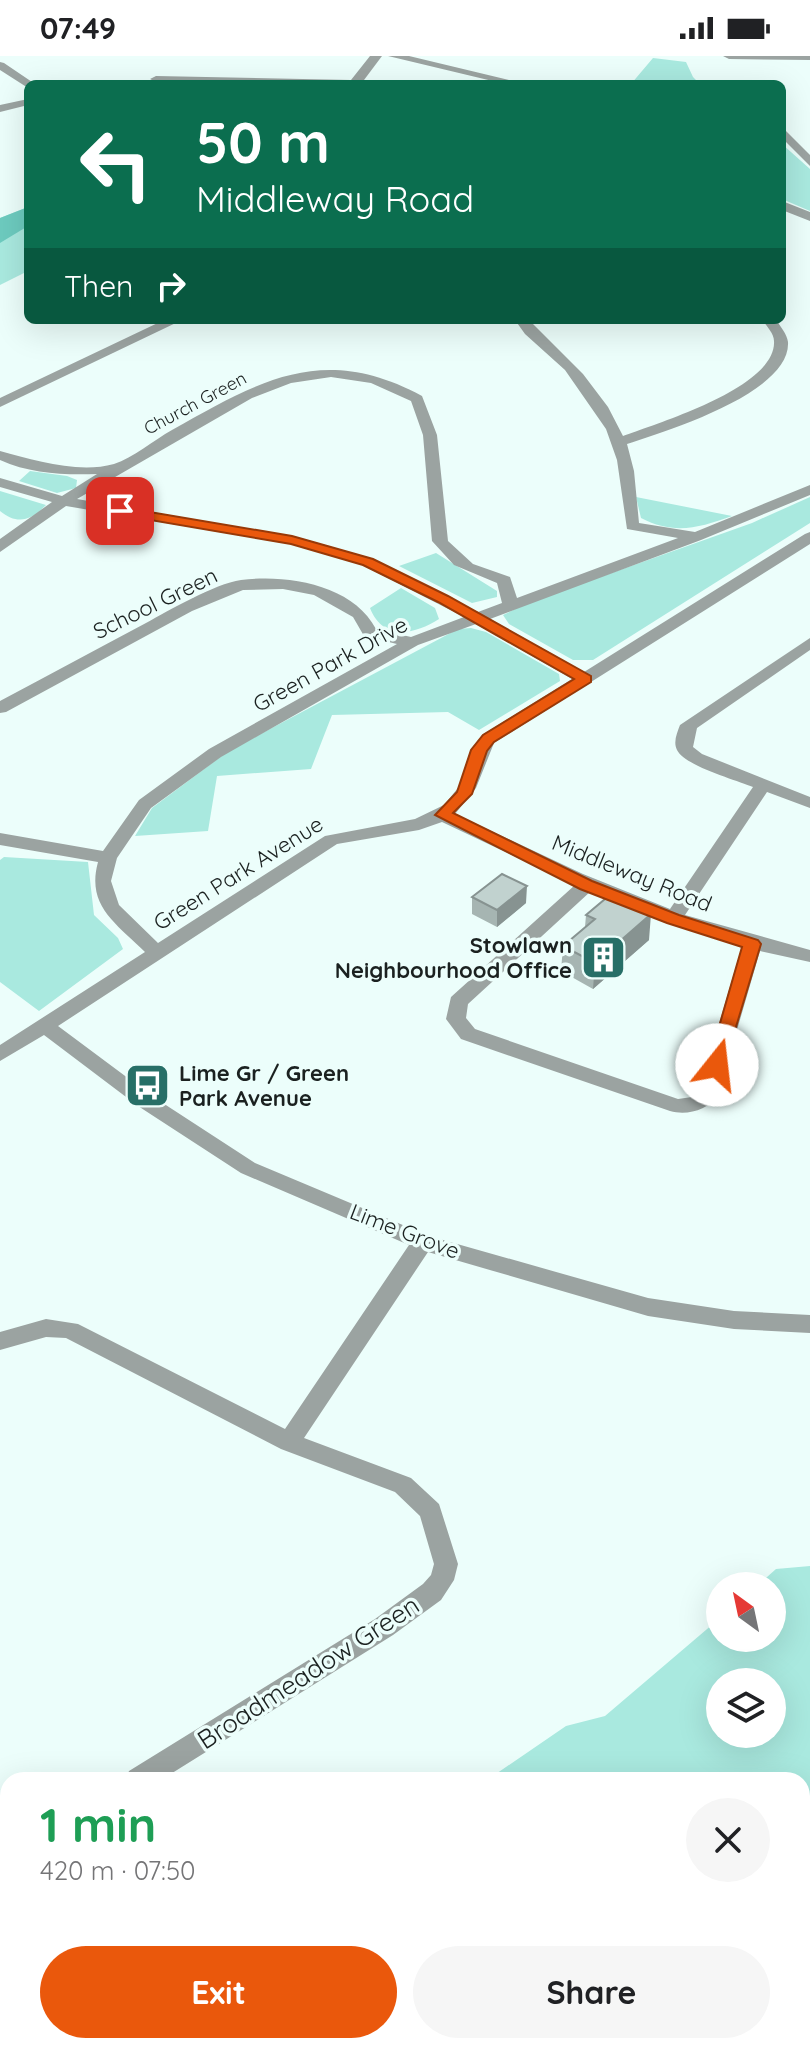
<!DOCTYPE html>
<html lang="en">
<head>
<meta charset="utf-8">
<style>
	:root { --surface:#fff; --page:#f6f6f6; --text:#202124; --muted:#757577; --accent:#ea580c }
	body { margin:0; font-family:Quicksand,sans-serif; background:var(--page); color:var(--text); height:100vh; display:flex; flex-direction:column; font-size:30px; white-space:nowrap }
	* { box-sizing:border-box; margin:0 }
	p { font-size:26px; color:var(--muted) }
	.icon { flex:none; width:44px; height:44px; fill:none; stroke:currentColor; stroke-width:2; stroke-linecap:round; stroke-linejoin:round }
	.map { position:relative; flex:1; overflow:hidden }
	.drawer { position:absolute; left:0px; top:1716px; width:810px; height:282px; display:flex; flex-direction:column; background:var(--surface); border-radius:24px 24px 0 0; box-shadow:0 8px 32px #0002 }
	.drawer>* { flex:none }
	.banner { position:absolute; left:24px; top:24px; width:762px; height:244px; border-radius:12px; box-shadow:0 8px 32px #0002; background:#0b6e4f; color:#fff; overflow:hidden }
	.needle { width:52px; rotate:327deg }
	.fabs { position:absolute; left:706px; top:1516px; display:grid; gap:16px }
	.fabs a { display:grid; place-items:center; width:80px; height:80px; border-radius:50%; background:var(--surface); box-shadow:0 8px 32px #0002; font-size:40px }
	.pin { position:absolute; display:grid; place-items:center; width:68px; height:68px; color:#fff; margin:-34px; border-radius:16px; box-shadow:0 4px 12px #0006 }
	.me { position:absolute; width:88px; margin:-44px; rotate:16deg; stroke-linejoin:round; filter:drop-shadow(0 0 6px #0008) }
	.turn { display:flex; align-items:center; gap:28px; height:168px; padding:0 40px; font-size:36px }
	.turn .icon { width:104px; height:104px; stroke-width:2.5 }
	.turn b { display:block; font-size:56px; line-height:68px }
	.then { display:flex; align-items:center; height:76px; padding:0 40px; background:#0003; gap:16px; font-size:30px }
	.round { display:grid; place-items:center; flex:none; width:84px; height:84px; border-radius:42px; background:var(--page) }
	.head { display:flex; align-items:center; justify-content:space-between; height:136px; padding:0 40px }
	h1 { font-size:48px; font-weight:700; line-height:60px; color:#1e9e55 }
	.cta { display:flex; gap:16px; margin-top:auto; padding:16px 40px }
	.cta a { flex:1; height:92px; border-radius:48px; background:var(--accent); color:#fff; font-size:32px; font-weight:700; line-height:92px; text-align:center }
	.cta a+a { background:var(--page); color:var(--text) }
	.status { display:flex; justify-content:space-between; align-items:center; height:56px; padding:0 40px; background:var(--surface); direction:ltr }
	.status svg { height:22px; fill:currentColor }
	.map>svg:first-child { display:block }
	.green { fill:#a9e9df; fill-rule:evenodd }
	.forest { fill:#6dcbbf }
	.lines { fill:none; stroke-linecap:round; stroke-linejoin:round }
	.minor { fill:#9ba3a1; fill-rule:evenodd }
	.tertiary { fill:#9ba3a1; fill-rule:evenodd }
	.wall { fill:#a6b5b2 }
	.shaded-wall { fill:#879391 }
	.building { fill:#c1d2cf; stroke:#879391; stroke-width:2 }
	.route { fill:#ea580c; stroke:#983908; stroke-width:2 }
	.labels { text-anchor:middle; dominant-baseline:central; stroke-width:7; stroke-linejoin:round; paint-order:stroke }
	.far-street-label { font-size:18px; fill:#1b2120; stroke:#ecfefb }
	.street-label { font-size:22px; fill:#1b2120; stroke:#ecfefb }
	.poi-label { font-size:22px; font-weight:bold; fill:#1b2120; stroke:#ecfefb; text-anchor:end }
	.near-street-label { font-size:26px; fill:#1b2120; stroke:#ecfefb }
</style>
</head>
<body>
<div class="status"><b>07:49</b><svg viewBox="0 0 49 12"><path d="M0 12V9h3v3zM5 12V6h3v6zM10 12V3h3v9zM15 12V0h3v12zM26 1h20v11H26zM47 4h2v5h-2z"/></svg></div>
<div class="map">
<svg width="810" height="1997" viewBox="0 0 810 1997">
	<rect width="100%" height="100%" fill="#ecfefb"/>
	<path class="green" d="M 653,2 L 686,6 L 693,21 L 700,28 L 631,28 Z
		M 782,88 L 810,113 L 810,155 L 782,143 Z
		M 28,151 L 28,215 L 0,229 L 0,162 Z
		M 30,415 L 67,420 L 77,424 L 76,432 L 57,437 L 19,425 Z
		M 0,435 L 46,449 C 31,465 17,469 0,455 Z
		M 636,441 L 732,460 C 699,472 674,479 641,462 Z
		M 810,441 L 810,467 L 593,604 L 573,604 L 509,568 L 503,559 L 530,546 L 752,467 Z
		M 436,497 L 497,535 L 497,541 L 472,547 L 399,510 Z
		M 401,532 L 435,552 L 439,563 C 414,579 383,585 370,552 Z
		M 471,572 L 486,576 L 559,618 L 560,625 L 479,674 L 448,656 L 332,659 L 311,713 L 217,720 L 208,775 L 135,780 L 152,752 L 227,696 L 458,573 Z
		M 4,801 L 88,806 L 94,859 L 118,882 L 123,893 L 39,955 L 0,926 L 0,804 Z
		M 810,1510 L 810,1997 L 86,1997 L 97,1990 L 802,1990 L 802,1724 L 487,1724 L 566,1670 L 605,1660 L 720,1562 L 720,1582 L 772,1582 L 772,1530 L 757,1530 L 776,1513 ZM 720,1626 L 772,1626 L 772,1678 L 720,1678 Z"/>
	<path class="forest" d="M 28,151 L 28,170 L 0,187 L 0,162 Z"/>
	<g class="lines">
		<path class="minor" d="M 370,0 L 382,0 L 361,28 L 156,26 L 150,23 L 156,20 L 351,24 Z
			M 388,0 L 409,0 L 526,28 L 505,28 Z
			M 0,6 L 4,7 L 35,28 L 25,30 L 0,14 Z
			M 28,43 L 28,49 L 0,56 L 0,49 Z
			M 782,71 L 810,99 L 810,110 L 782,82 Z
			M 782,145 L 810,156 L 810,165 L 782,154 Z
			M 164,264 L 182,264 L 0,351 L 0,342 Z
			M 515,264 L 529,264 L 583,318 L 608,351 L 623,380 C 658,367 777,331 774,285 C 774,278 767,270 762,264 L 776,264 C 780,270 787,278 788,286 C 791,337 666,375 627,388 L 634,415 L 639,467 L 695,476 L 810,429 L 810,439 L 701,484 L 490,563 L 584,616 L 805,478 L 810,476 L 810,488 L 494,687 L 476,732 L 455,758 L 583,818 L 670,853 L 753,731 C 736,724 685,710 677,694 C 673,686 677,677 680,669 L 810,582 L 810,594 L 697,672 L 693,691 L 702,698 L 810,741 L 810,752 L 767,736 L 685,859 L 810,894 L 810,906 L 760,895 L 718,1039 C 708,1054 687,1060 670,1055 L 461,983 L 446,963 L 451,941 L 575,829 L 442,766 L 419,774 L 337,788 L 58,970 L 152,1040 L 255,1107 L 429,1180 L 648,1242 L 734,1255 L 810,1259 L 810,1277 L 734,1273 L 648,1260 L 428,1196 L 304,1382 L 411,1422 L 439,1448 L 458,1508 L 454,1524 L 441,1544 L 393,1579 L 161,1724 L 125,1724 L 129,1715 L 375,1563 L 423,1528 L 431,1519 L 434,1508 L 420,1460 L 395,1436 L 281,1393 L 66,1282 L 46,1281 L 0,1294 L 0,1276 L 46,1263 L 78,1268 L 285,1373 L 409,1189 L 241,1117 L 138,1050 L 44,979 L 0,1005 L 0,989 L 145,896 C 116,867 86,850 98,806 L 0,789 L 0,777 L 103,795 L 139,744 L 209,693 L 397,588 L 364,580 L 353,561 L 314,539 L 283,533 L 243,534 L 192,555 L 6,656 L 0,657 L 0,645 C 49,619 97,593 146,567 C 170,554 214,528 241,524 C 288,518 353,529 376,573 L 411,581 L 464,561 L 362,509 L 290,488 L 66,450 L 0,496 L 0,483 L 52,446 L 0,431 L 0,422 L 62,440 L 97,418 C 64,419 31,418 0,404 L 0,395 C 34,404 78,418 114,408 C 133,402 154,384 172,374 C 261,324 323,287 422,340 L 437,379 L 448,485 L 473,508 L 510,521 L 517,542 L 678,482 L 627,473 L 617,404 L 606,373 L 565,314 L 525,278 ZM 331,321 L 371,327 L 411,345 L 423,379 L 432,485 L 454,509 L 497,527 L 502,547 L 478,556 L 374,503 L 297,481 L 77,443 L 252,342 L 291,327 ZM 476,568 L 572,623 L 482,679 L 472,696 L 458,732 L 444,749 L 415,763 L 325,780 L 158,887 L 119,849 L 111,825 L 117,802 L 151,752 L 221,701 L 418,589 ZM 591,835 L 666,867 L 742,890 L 699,1035 L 692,1041 L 678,1043 L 475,973 L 466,962 L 468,948 Z
			M 8,1790 L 8,1817 L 0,1820 L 0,1793 Z"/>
		<path class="tertiary" d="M 723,0 L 810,0 L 810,4 L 729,3 Z"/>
	</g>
	<path class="wall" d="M 472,841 L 526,847 L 497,871 L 472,858 Z
		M 586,859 L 649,884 L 593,933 L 561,915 L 563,890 L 585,871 Z"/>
	<path class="shaded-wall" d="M 527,830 L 526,847 L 497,871 L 497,854 Z
		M 651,858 L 649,884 L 593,933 L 595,907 Z"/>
	<path class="building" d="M 502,818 L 527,830 L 497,854 L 472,841 Z
		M 611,838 L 651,858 L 595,907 L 563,890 L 595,863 L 586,859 Z"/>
	<path class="route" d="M 120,451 L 292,480 L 373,503 L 448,540 L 591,620 L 591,626 L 494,686 L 487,695 L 472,738 L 453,757 L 592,825 L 679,859 L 758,884 L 761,888 L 723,1014 L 710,1014 L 708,1009 L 742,891 L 667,867 L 580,833 L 435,759 L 457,736 L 471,694 L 483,679 L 574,623 L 438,546 L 363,509 L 291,488 L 115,458 L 115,452 Z"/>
	<defs>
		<symbol id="building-square" viewBox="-11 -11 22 22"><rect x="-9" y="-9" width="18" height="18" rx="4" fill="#276f67" stroke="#ecfefb"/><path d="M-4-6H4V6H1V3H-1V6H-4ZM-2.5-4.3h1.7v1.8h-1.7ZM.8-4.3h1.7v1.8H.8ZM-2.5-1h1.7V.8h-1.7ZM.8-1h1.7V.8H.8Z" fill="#fff"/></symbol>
		<symbol id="bus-square" viewBox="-11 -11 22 22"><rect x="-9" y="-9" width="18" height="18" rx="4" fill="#276f67" stroke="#ecfefb"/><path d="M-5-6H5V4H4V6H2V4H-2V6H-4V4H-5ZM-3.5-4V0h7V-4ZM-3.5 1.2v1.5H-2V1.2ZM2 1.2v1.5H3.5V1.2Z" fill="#fff"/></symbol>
	</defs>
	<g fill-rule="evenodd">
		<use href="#building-square" x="578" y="876" width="51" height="51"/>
		<use href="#bus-square" x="122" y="1004" width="51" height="51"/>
	</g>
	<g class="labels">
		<g class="far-street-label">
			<text transform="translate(195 347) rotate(-28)">Church Green</text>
		</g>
		<g class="street-label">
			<text transform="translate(155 547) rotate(-26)">School Green</text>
			<text transform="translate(330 608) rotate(-29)">Green Park Drive</text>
			<text transform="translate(238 817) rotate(-32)">Green Park Avenue</text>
			<text transform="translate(632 817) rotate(22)">Middleway Road</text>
			<text transform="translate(405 1175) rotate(21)">Lime Grove</text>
		</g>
		<g class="poi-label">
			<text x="572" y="889">Stowlawn<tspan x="572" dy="25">Neighbourhood Office</tspan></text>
			<text x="179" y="1017" text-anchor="start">Lime Gr / Green<tspan x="179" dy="25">Park Avenue</tspan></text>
		</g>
		<g class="near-street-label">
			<text transform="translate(308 1616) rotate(-33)">Broadmeadow Green</text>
		</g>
	</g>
</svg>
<div class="fabs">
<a><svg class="needle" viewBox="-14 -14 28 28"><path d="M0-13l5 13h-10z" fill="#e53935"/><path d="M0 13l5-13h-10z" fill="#757577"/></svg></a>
<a><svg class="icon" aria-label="layers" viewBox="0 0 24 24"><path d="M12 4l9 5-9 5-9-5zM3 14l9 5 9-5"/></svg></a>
</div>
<div class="pin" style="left:120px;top:455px;background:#d93025"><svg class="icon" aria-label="arrive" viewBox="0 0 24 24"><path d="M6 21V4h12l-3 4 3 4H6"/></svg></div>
<svg class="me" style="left:717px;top:1009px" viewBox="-20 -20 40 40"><circle r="19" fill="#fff"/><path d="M0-13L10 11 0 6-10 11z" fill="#ea580c"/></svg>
<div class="banner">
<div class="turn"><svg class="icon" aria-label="left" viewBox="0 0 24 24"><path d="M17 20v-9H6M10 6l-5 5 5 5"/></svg><div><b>50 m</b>Middleway Road</div></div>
<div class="then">Then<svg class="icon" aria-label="right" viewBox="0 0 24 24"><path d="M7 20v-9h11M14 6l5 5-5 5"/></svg></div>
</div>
<section class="drawer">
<div class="head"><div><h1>1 min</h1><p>420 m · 07:50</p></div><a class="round"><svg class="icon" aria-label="close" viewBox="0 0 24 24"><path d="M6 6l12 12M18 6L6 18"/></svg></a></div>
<div class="cta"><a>Exit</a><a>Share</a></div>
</section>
</div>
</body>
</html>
